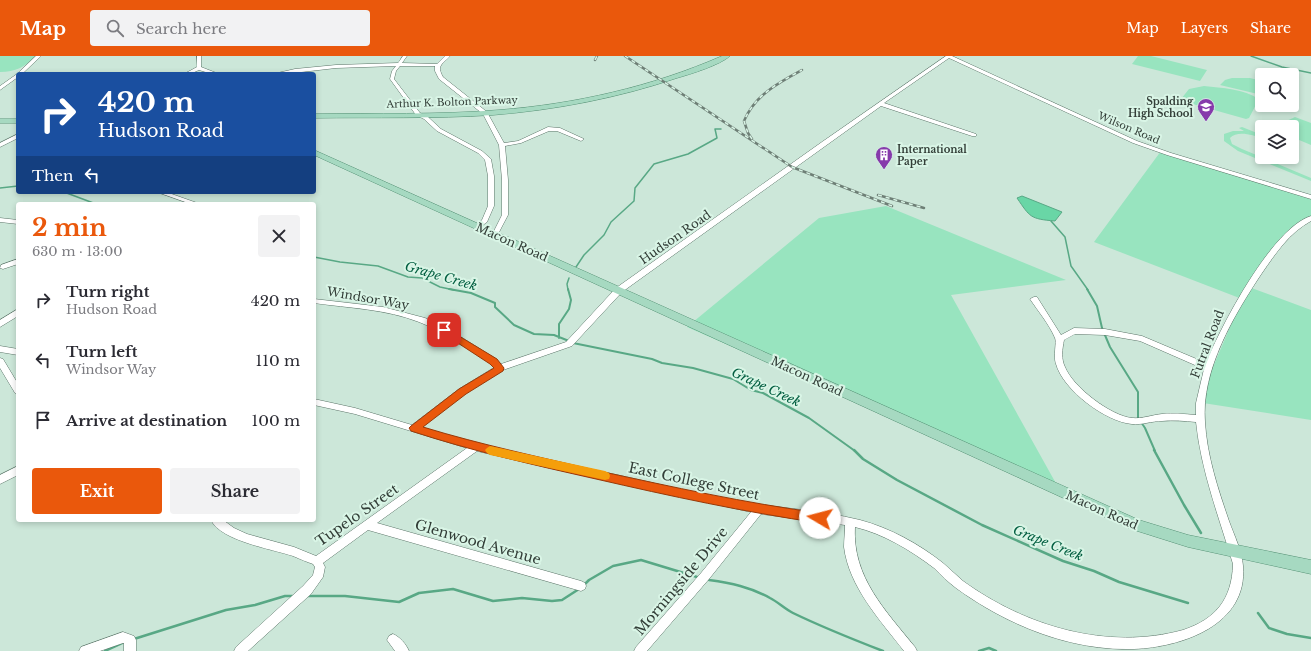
<!DOCTYPE html>
<html lang="en">
<head>
<meta charset="utf-8">
<style>
	:root { --surface:#fff; --page:#f2f2f3; --text:#2b2b33; --muted:#7c7c81; --accent:#ea580c }
	body { margin:0; font-family:"Libre Baskerville",serif; background:var(--page); color:var(--text); height:100vh; display:flex; flex-direction:column; font-size:15px; white-space:nowrap }
	* { box-sizing:border-box; margin:0 }
	p { font-size:13px; color:var(--muted) }
	.icon { flex:none; width:22px; height:22px; fill:none; stroke:currentColor; stroke-width:2; stroke-linecap:round; stroke-linejoin:round }
	.map { position:relative; flex:1; overflow:hidden }
	.details { position:absolute; left:16px; top:146px; width:300px; height:320px; display:flex; flex-direction:column; background:var(--surface); border-radius:4px; box-shadow:0 2px 6px #0003 }
	.details>* { flex:none }
	.hud { position:absolute; left:16px; top:16px; width:300px; height:122px; border-radius:4px; box-shadow:0 2px 6px #0003; background:#1a4fa0; color:#fff; overflow:hidden }
	.controls { position:absolute; left:1255px; top:12px; display:grid; gap:8px }
	.controls a { display:grid; place-items:center; width:44px; height:44px; border-radius:4px; background:var(--surface); box-shadow:0 2px 6px #0003; font-size:20px }
	.pin { position:absolute; display:grid; place-items:center; width:34px; height:34px; color:#fff; margin:-17px; border-radius:8px; box-shadow:0 2px 6px #0006 }
	.me { position:absolute; width:44px; margin:-22px; rotate:278deg; stroke-linejoin:round; filter:drop-shadow(0 0 3px #0008) }
	.turn { display:flex; align-items:center; gap:14px; height:84px; padding:0 16px; font-size:18px }
	.turn .icon { width:52px; height:52px; stroke-width:2.5 }
	.turn b { display:block; font-size:28px; line-height:34px }
	.then { display:flex; align-items:center; height:38px; padding:0 16px; background:#0003; gap:8px; font-size:15px }
	.round { display:grid; place-items:center; flex:none; width:42px; height:42px; border-radius:4px; background:var(--page) }
	.overview { display:flex; align-items:center; justify-content:space-between; height:68px; padding:0 16px }
	h1 { font-size:24px; font-weight:800; line-height:30px; color:var(--accent) }
	.primary-button { display:flex; gap:8px; margin-top:auto; padding:8px 16px }
	.primary-button a { flex:1; height:46px; border-radius:4px; background:var(--accent); color:#fff; font-size:16px; font-weight:800; line-height:46px; text-align:center }
	.primary-button a+a { background:var(--page); color:var(--text) }
	ul { padding:0; list-style:none }
	li { display:flex; align-items:center; gap:12px; height:60px; padding:0 16px }
	li div { flex:1 }
	li b { display:block; font-size:15px }
	li em { font-style:normal }
	header { display:flex; align-items:center; gap:24px; box-sizing:border-box; height:56px; padding:0 20px; background:var(--accent); color:#fff }
	header strong { font-size:19px }
	nav { display:flex; gap:22px; margin-inline-start:auto; font-size:14px }
	.search { width:280px; height:36px; background:var(--page); display:flex; align-items:center; gap:10px; box-sizing:border-box; padding:0 14px; border-radius:4px; color:var(--muted); font-size:15px }
	.map>svg:first-child { display:block }
	.green { fill:#98e4bf }
	.water { fill:#69d6a6; stroke:#58a885 }
	.lines { fill:none; stroke-linecap:round; stroke-linejoin:round }
	.stream-far2 { stroke:#58a885; stroke-width:1.5 }
	.stream-far1 { stroke:#58a885; stroke-width:2 }
	.stream { stroke:#58a885; stroke-width:2.5 }
	.minor-casing { stroke:#5b7468; stroke-width:1 }
	.major-casing { stroke:#569276; stroke-width:1 }
	.minor { fill:#fff; fill-rule:evenodd }
	.major { fill:#a6d9c1; fill-rule:evenodd }
	.rail-casing { stroke:#6e7f76; stroke-width:2.5 }
	.rail { stroke:#d9f5e6; stroke-width:1.5; stroke-dasharray:4; stroke-linecap:butt }
	.route { fill:#ea580c; stroke:#983908 }
	.slow { fill:#f59e0b }
	.labels { text-anchor:middle; dominant-baseline:central; stroke-width:4; stroke-linejoin:round; paint-order:stroke }
	.far-poi-label { font-size:10px; font-weight:bold; fill:#323d37; stroke:#d9f5e6; text-anchor:end }
	.far-street-label { font-size:10px; fill:#323d37; stroke:#d9f5e6 }
	.street-label { font-size:12px; fill:#323d37; stroke:#d9f5e6 }
	.water-label { font-size:13px; font-style:italic; fill:#025e40; stroke:#d9f5e6 }
	.near-street-label { font-size:14px; fill:#323d37; stroke:#d9f5e6 }
</style>
</head>
<body>
<header>
<strong>Map</strong>
<div class="search"><svg class="icon" aria-label="search" viewBox="0 0 24 24"><circle cx="10" cy="10" r="6"/><path d="M15 15l6 6"/></svg>Search here</div>
<nav><a>Map</a><a>Layers</a><a>Share</a></nav>
</header>
<div class="map">
<svg width="1311" height="595" viewBox="0 0 1311 595">
	<rect width="100%" height="100%" fill="#cce7d9"/>
	<path class="green" d="M 0,0 L 36,0 C 24,11 16,16 0,16 Z
		M 1138,0 L 1151,0 L 1207,14 L 1200,25 L 1132,8 Z
		M 1232,22 L 1250,22 L 1262,25 L 1262,39 L 1220,29 L 1225,24 Z
		M 1204,30 C 1222,32 1244,33 1259,43 L 1249,62 L 1246,63 L 1182,45 L 1181,43 L 1189,33 Z
		M 1295,61 L 1311,67 L 1311,89 L 1292,81 L 1292,71 L 1274,71 Z
		M 1242,71 L 1262,79 L 1262,82 C 1253,79 1237,74 1230,82 L 1232,88 L 1242,93 L 1311,122 L 1311,125 L 1238,95 L 1224,85 L 1224,78 L 1233,75 L 1244,75 L 1239,72 Z
		M 1161,95 L 1311,142 L 1311,161 L 1301,166 L 1246,230 L 1311,254 L 1311,364 L 1203,347 L 1201,339 L 1242,243 L 1094,186 Z
		M 886,150 L 1066,224 L 951,239 L 1063,440 L 879,355 L 687,271 L 819,162 Z"/>
	<path class="water" d="M 1022,140 L 1062,156 L 1055,165 C 1030,163 1030,161 1017,142 Z"/>
	<g class="lines">
		<path class="stream-far2" d="M 1251,0 L 1282,11 L 1311,17
			M 0,132 L 18,130
			M 64,136 L 96,148
			M 1051,165 L 1065,181 L 1071,210 L 1088,234
			M 314,201 L 340,206 L 378,210 L 408,221 L 422,222 L 440,231 L 454,234
			M 576,211 L 584,199 L 604,179 L 611,166 L 634,145 L 635,132 L 654,108 L 688,98 L 717,82 L 715,73 L 721,73
			M 568,234 L 567,228 L 569,222"/>
		<path class="stream-far1" d="M 449,233 L 471,237 L 495,247 L 495,251 L 514,269 L 534,278 L 554,279 L 569,285
			M 1087,233 L 1097,250 L 1102,272 L 1110,291 L 1138,336 L 1138,363
			M 559,282 L 559,268 L 569,253 L 571,244 L 568,233
			M 573,287 L 652,303 L 662,307 L 693,312 L 733,323 L 751,334 L 763,337 L 809,362 L 855,395
			M 1141,366 L 1145,372 L 1155,395"/>
		<path class="stream" d="M 854,394 L 863,403 L 897,424 L 982,469 L 1063,505 L 1094,515 L 1119,526 L 1188,547
			M 1154,394 L 1184,449 L 1201,477
			M 709,524 C 731,527 750,531 770,542 C 778,546 785,553 793,557 C 822,571 852,583 883,595
			M 584,529 L 589,524 L 613,510 L 641,504 L 697,521
			M 308,540 L 345,540 L 399,546 L 419,537 L 453,533 L 493,545 L 522,542 L 552,545 L 562,544 L 579,533
			M 1258,557 L 1269,572 L 1287,578 L 1311,582
			M 134,583 L 226,554 L 255,549 L 285,540 L 295,540
			M 105,595 L 122,587
			M 979,595 L 989,592 L 996,595"/>
		<defs>
			<path id="minor" d="M 36,0 L 41,0 L 22,18 L 18,18 L 18,21 L 0,34 L 0,30 L 17,18 Z
				M 197,0 L 201,0 L 201,11 L 219,18 L 212,18 L 199,14 L 190,18 L 184,18 L 197,11 Z
				M 403,0 L 407,0 L 402,7 L 437,8 L 445,0 L 450,0 C 443,8 436,9 443,21 L 487,56 L 504,87 L 518,85 L 548,71 L 560,72 L 584,83 L 581,85 L 557,75 L 549,75 L 521,87 L 505,90 L 508,124 L 508,159 L 497,180 L 495,181 L 492,179 L 502,159 L 502,124 L 499,89 L 483,58 L 439,23 L 435,15 L 435,10 L 400,10 L 396,15 L 394,23 L 420,57 L 428,61 L 441,73 L 482,95 L 491,103 L 494,120 L 494,150 L 487,166 L 480,171 L 476,171 L 475,170 L 482,164 L 488,150 L 488,120 L 485,104 L 478,97 L 437,75 L 424,63 L 416,59 L 390,23 L 392,15 L 396,10 L 336,12 L 284,18 L 273,18 L 295,13 L 336,9 L 398,7 Z
				M 946,0 L 952,0 L 1137,85 L 1171,97 L 1311,139 L 1311,143 L 1167,99 L 1133,87 L 949,2 L 884,47 L 976,78 L 976,80 L 972,80 L 881,50 L 622,236 L 572,290 L 503,314 L 465,337 L 421,371 C 487,392 554,405 622,420 C 660,428 697,438 736,445 C 777,452 819,454 860,464 C 890,472 919,488 943,507 C 950,513 956,519 963,525 C 1025,570 1107,595 1183,574 C 1216,563 1232,543 1233,508 C 1219,461 1201,415 1196,366 C 1185,365 1174,364 1162,365 C 1152,365 1142,369 1132,368 C 1106,366 1063,334 1056,308 C 1053,300 1057,286 1055,282 C 1049,268 1038,255 1030,243 L 1034,241 L 1037,241 L 1061,279 L 1074,272 L 1105,273 L 1142,280 L 1206,307 C 1221,270 1272,172 1311,160 L 1311,165 C 1289,177 1276,197 1262,217 C 1234,259 1201,314 1205,366 C 1207,400 1218,433 1229,465 C 1234,479 1242,495 1243,510 C 1248,569 1182,591 1134,593 C 1070,595 1007,569 956,532 C 948,526 941,519 934,512 C 910,494 884,478 855,471 C 852,521 886,555 915,591 L 917,595 L 904,595 C 880,564 849,531 844,491 C 844,484 845,476 845,469 L 761,458 L 709,523 L 647,595 L 634,595 L 636,591 L 701,517 L 751,456 L 545,411 L 477,395 L 377,467 L 581,525 L 585,527 L 586,530 L 585,533 L 581,535 L 368,474 L 323,507 L 325,511 L 323,521 L 311,538 L 248,595 L 234,595 L 236,591 L 303,530 L 313,519 L 315,511 L 313,508 C 307,506 300,503 293,500 C 272,493 221,485 211,464 L 223,464 L 234,472 L 247,478 L 294,491 L 316,500 L 467,392 L 355,358 L 314,349 L 314,343 L 355,352 L 412,369 L 459,333 L 495,311 L 490,307 C 467,292 445,276 419,266 C 386,253 349,252 314,247 L 314,243 L 383,251 L 425,262 L 461,281 L 496,303 L 501,308 L 566,286 L 616,232 L 822,86 ZM 1075,278 L 1105,279 L 1140,285 L 1204,313 L 1196,347 L 1196,359 C 1185,358 1173,357 1162,358 C 1152,359 1142,363 1132,362 C 1111,360 1073,331 1065,311 C 1061,303 1062,294 1064,284 Z
				M 18,78 L 18,82 L 0,91 L 0,87 Z
				M 157,136 L 166,136 L 200,148 L 191,148 Z
				M 0,162 L 18,164 L 18,168 L 0,166 Z
				M 18,203 L 18,208 L 3,213 L 0,212 L 1,209 Z
				M 18,253 L 18,260 L 0,271 L 0,264 Z
				M 0,290 L 18,293 L 18,299 L 0,296 Z
				M 0,302 L 3,303 L 18,328 L 18,338 L 15,337 L 0,312 Z
				M 18,410 L 18,419 L 0,428 L 0,419 Z
				M 123,576 L 134,580 L 136,584 L 136,595 L 124,595 L 124,587 L 123,587 L 100,595 L 79,595 L 81,591 Z
				M 393,578 C 400,581 406,588 409,595 L 395,595 L 387,584 L 389,580 Z"/>
			<path id="major" d="M 722,0 L 730,0 C 720,9 691,18 677,22 C 618,42 555,54 493,59 C 434,63 374,61 314,62 L 314,58 C 375,57 438,59 499,54 C 575,48 651,31 722,0 Z
				M 0,63 L 18,63 L 18,67 L 0,67 Z
				M 314,94 L 1139,464 L 1188,479 L 1311,504 L 1311,518 L 1188,491 L 1131,473 L 314,99 Z"/>
		</defs>
		<use href="#minor" class="minor-casing"/>
		<use href="#major" class="major-casing"/>
		<use href="#minor" class="minor"/>
		<use href="#major" class="major"/>
		<defs>
			<path id="rail" d="M 625,0 L 792,111 L 892,150
				M 595,4 L 597,0
				M 752,83 L 748,77 L 744,65 C 755,39 778,27 802,14
				M 878,139 L 924,152"/>
		</defs>
		<use href="#rail" class="rail-casing"/>
		<use href="#rail" class="rail"/>
	</g>
	<path class="route" d="M 444,271 L 497,303 L 504,312 L 503,315 L 466,338 L 423,371 C 482,389 540,401 599,415 C 673,431 745,447 820,457 L 823,458 L 825,462 L 823,465 L 820,467 C 744,456 670,440 596,423 C 534,409 472,395 411,375 L 409,372 L 411,370 L 459,333 L 494,312 L 490,308 L 441,276 L 440,274 Z"/>
	<path class="slow" d="M 490,390 L 605,415 L 609,417 L 610,420 L 609,423 L 605,424 L 490,399 L 487,397 L 485,394 L 487,392 Z"/>
	<defs>
		<symbol id="school-pin" viewBox="-11 -11 22 30"><path d="M0 17L-7.5 6A9.5 9.5 0 1 1 7.5 6Z" fill="#863aab" stroke="#d9f5e6"/><path d="M0-5L7-2L0 1L-7-2ZM-4 1L0 2.5L4 1V4Q0 6-4 4Z" fill="#fff"/></symbol>
		<symbol id="building-pin" viewBox="-11 -11 22 30"><path d="M0 17L-7.5 6A9.5 9.5 0 1 1 7.5 6Z" fill="#863aab" stroke="#d9f5e6"/><path d="M-4-6H4V6H1V3H-1V6H-4ZM-2.5-4.3h1.7v1.8h-1.7ZM.8-4.3h1.7v1.8H.8ZM-2.5-1h1.7V.8h-1.7ZM.8-1h1.7V.8H.8Z" fill="#fff"/></symbol>
	</defs>
	<g fill-rule="evenodd">
		<use href="#school-pin" x="1196" y="41" width="20" height="27"/>
		<use href="#building-pin" x="874" y="89" width="20" height="27"/>
	</g>
	<g class="labels">
		<g class="far-poi-label">
			<text x="1193" y="45">Spalding<tspan x="1193" dy="12">High School</tspan></text>
			<text x="897" y="93" text-anchor="start">International<tspan x="897" dy="12">Paper</tspan></text>
		</g>
		<g class="far-street-label">
			<text transform="translate(452 46) rotate(-2)">Arthur K. Bolton Parkway</text>
			<text transform="translate(1129 72) rotate(23)">Wilson Road</text>
		</g>
		<g class="street-label">
			<text transform="translate(675 181) rotate(-35)">Hudson Road</text>
			<text transform="translate(512 186) rotate(24)">Macon Road</text>
			<text transform="translate(368 242) rotate(10)">Windsor Way</text>
			<text transform="translate(1207 288) rotate(-69)">Futral Road</text>
			<text transform="translate(807 320) rotate(25)">Macon Road</text>
			<text transform="translate(1102 454) rotate(24)">Macon Road</text>
		</g>
		<g class="water-label">
			<text transform="translate(441 220) rotate(16)">Grape Creek</text>
			<text transform="translate(766 331) rotate(25)">Grape Creek</text>
			<text transform="translate(1048 487) rotate(22)">Grape Creek</text>
		</g>
		<g class="near-street-label">
			<text transform="translate(694 425) rotate(12)">East College Street</text>
			<text transform="translate(357 459) rotate(-35)">Tupelo Street</text>
			<text transform="translate(478 486) rotate(16)">Glenwood Avenue</text>
			<text transform="translate(681 525) rotate(-50)">Morningside Drive</text>
		</g>
	</g>
</svg>
<div class="controls">
<a><svg class="icon" aria-label="search" viewBox="0 0 24 24"><circle cx="10" cy="10" r="6"/><path d="M15 15l6 6"/></svg></a>
<a><svg class="icon" aria-label="layers" viewBox="0 0 24 24"><path d="M12 4l9 5-9 5-9-5zM3 14l9 5 9-5"/></svg></a>
</div>
<div class="pin" style="left:444px;top:274px;background:#d93025"><svg class="icon" aria-label="arrive" viewBox="0 0 24 24"><path d="M6 21V4h12l-3 4 3 4H6"/></svg></div>
<svg class="me" style="left:820px;top:462px" viewBox="-20 -20 40 40"><circle r="19" fill="#fff"/><path d="M0-13L10 11 0 6-10 11z" fill="#ea580c"/></svg>
<div class="hud">
<div class="turn"><svg class="icon" aria-label="right" viewBox="0 0 24 24"><path d="M7 20v-9h11M14 6l5 5-5 5"/></svg><div><b>420 m</b>Hudson Road</div></div>
<div class="then">Then<svg class="icon" aria-label="left" viewBox="0 0 24 24"><path d="M17 20v-9H6M10 6l-5 5 5 5"/></svg></div>
</div>
<section class="details">
<div class="overview"><div><h1>2 min</h1><p>630 m · 13:00</p></div><a class="round"><svg class="icon" aria-label="close" viewBox="0 0 24 24"><path d="M6 6l12 12M18 6L6 18"/></svg></a></div>
<ul>
<li><svg class="icon" aria-label="right" viewBox="0 0 24 24"><path d="M7 20v-9h11M14 6l5 5-5 5"/></svg><div><b>Turn right</b><p>Hudson Road</p></div><em>420 m</em></li>
<li><svg class="icon" aria-label="left" viewBox="0 0 24 24"><path d="M17 20v-9H6M10 6l-5 5 5 5"/></svg><div><b>Turn left</b><p>Windsor Way</p></div><em>110 m</em></li>
<li><svg class="icon" aria-label="arrive" viewBox="0 0 24 24"><path d="M6 21V4h12l-3 4 3 4H6"/></svg><div><b>Arrive at destination</b></div><em>100 m</em></li>
</ul>
<div class="primary-button"><a>Exit</a><a>Share</a></div>
</section>
</div>
</body>
</html>
